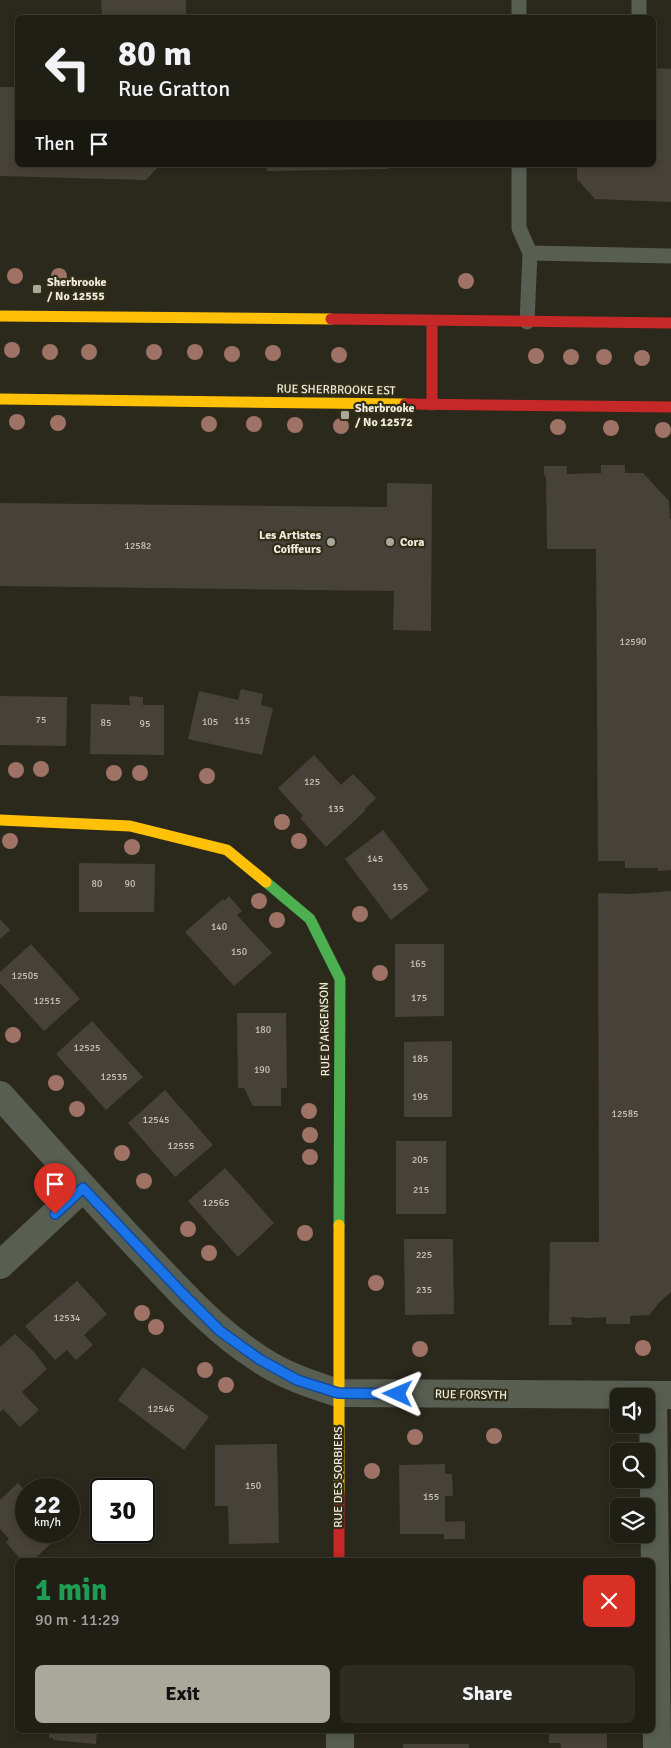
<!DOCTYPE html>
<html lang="en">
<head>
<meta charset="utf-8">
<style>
	:root { --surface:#201f15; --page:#2d2c22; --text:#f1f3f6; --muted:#a2a2a0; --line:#3d3d34; --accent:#aaa89a }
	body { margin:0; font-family:Signika,sans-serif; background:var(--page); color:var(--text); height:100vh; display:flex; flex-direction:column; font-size:19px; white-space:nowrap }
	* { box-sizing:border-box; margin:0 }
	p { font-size:16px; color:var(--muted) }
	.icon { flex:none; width:28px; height:28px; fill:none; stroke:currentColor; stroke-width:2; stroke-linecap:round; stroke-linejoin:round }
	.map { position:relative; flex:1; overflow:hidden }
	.details { position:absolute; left:15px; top:1558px; width:640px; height:175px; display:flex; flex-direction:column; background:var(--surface); border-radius:8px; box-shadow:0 2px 8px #0003,0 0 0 1px var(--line) }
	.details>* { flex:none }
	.hud { position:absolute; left:15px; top:15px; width:641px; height:152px; border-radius:8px; box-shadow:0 2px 8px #0003,0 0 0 1px var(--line); background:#201f15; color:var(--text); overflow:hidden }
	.fabs { position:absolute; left:610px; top:1388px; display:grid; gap:10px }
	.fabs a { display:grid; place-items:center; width:45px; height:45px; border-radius:8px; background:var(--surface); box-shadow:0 2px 8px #0003,0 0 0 1px var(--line); font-size:25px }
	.speed { position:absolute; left:15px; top:1478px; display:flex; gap:10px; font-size:25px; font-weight:700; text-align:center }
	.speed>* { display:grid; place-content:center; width:65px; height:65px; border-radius:50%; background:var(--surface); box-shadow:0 2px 8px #0003,0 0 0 1px var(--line); line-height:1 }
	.speed small { font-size:12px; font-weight:400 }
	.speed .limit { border:2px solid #111; border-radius:8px; background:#fff; color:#111 }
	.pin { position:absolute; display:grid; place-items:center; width:42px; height:42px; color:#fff; margin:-51px -21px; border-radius:50% 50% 50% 0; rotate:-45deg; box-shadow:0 0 5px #0007 }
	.pin .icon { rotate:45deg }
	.me { position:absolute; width:55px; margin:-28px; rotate:271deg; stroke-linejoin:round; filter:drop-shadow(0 0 4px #0008) }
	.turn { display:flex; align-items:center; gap:18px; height:105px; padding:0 20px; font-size:22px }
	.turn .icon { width:65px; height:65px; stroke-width:2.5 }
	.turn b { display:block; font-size:35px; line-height:42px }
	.then { display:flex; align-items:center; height:48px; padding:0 20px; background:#0003; gap:10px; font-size:19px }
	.round { display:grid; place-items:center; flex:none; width:52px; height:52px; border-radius:8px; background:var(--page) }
	.overview { display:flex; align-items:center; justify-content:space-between; height:85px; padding:0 20px }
	h1 { font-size:30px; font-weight:800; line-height:38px; color:#1e9e55 }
	.action { display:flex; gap:10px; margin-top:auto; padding:10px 20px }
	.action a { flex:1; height:58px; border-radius:8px; background:var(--accent); color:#111; font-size:20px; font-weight:800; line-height:58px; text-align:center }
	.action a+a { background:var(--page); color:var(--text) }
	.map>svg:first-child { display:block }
	.building { fill:#474239 }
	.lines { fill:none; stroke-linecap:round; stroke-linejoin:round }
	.lane { stroke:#585e52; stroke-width:15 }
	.street { stroke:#585e52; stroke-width:28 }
	.fast { stroke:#4caf50; stroke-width:11 }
	.slow { stroke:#ffc107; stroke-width:11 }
	.jam { stroke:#c62828; stroke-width:11 }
	.tree { fill:#9e7366 }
	.route-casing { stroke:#114b97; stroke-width:12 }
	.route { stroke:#1a73e8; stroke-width:9 }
	.poi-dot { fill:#aaa89a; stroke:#312d16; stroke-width:2 }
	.labels { text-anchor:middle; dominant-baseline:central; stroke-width:4.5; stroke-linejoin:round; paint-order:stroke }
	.number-label { font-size:10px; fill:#c4c2b5 }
	.poi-label { font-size:12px; font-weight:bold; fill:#eeecde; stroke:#312d16; text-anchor:start }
	.street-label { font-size:12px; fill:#eeecde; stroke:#312d16 }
</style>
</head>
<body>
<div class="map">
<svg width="671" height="1748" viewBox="0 0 671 1748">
	<rect width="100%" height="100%" fill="#2b291c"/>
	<path class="building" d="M 101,0 L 186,0 L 186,18 L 102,18 Z
		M 654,68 L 671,69 L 671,202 L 595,199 L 577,179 L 577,165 L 654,165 Z
		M 0,87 L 18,87 L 18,165 L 160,165 L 146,180 L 0,176 Z
		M 267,165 L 388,165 L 388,169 L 267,171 Z
		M 601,465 L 625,465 L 625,473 L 643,473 L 669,501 L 670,519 L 671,519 L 671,870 L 657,871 L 658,868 L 625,868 L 625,861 L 598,861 L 596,549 L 547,549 L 546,478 L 544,474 L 544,466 L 567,466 L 567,474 L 601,473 Z
		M 387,483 L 432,484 L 431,631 L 393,630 L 394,591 L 0,586 L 0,503 L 387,507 Z
		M 241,689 L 263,694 L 261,705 L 273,708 L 262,755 L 188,739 L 199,691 L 238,700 Z
		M 0,696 L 67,697 L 66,746 L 0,745 Z
		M 129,696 L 143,697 L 143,705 L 164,705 L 164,755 L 90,754 L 91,704 L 130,705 Z
		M 314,755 L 341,785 L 353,774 L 376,798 L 364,810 L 365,811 L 326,847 L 300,818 L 303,816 L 278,788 Z
		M 383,830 L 429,890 L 391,920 L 345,859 Z
		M 79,863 L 155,864 L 154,912 L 79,912 Z
		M 671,891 L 671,1292 L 660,1302 L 649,1315 L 630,1316 L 630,1324 L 606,1324 L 606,1317 L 589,1318 L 571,1317 L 572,1325 L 549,1325 L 550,1242 L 599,1242 L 598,893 L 632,894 Z
		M 229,896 L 242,911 L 237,915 L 272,953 L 234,986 L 185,932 L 223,899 L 224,901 Z
		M 0,919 L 10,930 L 0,939 Z
		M 31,944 L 80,999 L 44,1031 L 0,983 L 0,972 Z
		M 395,944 L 444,944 L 444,1016 L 395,1017 Z
		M 237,1013 L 286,1013 L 287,1088 L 281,1088 L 281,1106 L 253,1106 L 244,1088 L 238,1088 Z
		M 92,1021 L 143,1077 L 106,1110 L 56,1054 Z
		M 452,1041 L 452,1117 L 404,1117 L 404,1042 Z
		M 165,1090 L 213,1145 L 175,1177 L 128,1123 Z
		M 396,1141 L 446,1141 L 446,1214 L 396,1214 Z
		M 225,1168 L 274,1223 L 238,1257 L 188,1201 Z
		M 404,1239 L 453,1239 L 454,1314 L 405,1315 Z
		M 77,1281 L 107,1314 L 84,1335 L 93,1345 L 76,1360 L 67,1350 L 55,1360 L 25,1326 Z
		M 15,1334 L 34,1352 L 47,1369 L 22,1392 L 39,1410 L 20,1427 L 3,1409 L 0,1412 L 0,1347 Z
		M 143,1367 L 209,1417 L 184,1450 L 118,1400 Z
		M 277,1444 L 279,1543 L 229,1544 L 228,1506 L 215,1506 L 215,1445 Z
		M 445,1464 L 445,1474 L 452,1474 L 453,1496 L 445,1496 L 445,1522 L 465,1521 L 465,1539 L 444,1539 L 444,1534 L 400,1534 L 399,1465 Z
		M 18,1483 L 26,1492 L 26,1531 L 62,1531 L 63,1533 L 33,1560 L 21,1560 L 6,1542 L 9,1539 L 0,1529 L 0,1500 Z
		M 49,1730 L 97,1730 L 96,1744 L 53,1740 L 53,1738 L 49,1738 Z
		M 549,1730 L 607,1730 L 607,1748 L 561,1748 L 560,1743 L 549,1743 Z
		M 403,1744 L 469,1744 L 469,1748 L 403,1748 Z"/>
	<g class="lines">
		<path class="lane" d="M 519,0 L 519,18
			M 639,18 L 639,0
			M 519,165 L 519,228 L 530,253 L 527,322
			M 530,253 L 671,256"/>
		<path class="street" d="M 0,1095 C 47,1147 93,1199 141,1250 C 178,1289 213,1329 258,1358 C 283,1375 310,1384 338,1393 L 671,1395
			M 0,1265 L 83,1188
			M 653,1395 L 657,1748
			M 340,1730 L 340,1748"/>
		<path class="fast" d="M 266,882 L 310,919 L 340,979 L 339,1225"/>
		<path class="slow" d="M 0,316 L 331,319
			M 0,399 L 405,404
			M 0,820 L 130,826 L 227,850 L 266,882
			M 339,1493 L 339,1225"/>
		<path class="jam" d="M 331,319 L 671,323
			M 432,321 L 432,405
			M 405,404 L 671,407
			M 339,1493 L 339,1560"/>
	</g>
	<g class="tree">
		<circle cx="15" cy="276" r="8"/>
		<circle cx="59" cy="276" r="8"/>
		<circle cx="466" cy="281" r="8"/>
		<circle cx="12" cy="350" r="8"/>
		<circle cx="50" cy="352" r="8"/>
		<circle cx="89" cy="352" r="8"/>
		<circle cx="154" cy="352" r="8"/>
		<circle cx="195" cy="352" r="8"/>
		<circle cx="273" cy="353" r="8"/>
		<circle cx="232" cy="354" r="8"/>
		<circle cx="339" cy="355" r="8"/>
		<circle cx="536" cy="356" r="8"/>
		<circle cx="571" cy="357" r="8"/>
		<circle cx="604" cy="357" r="8"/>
		<circle cx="642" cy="358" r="8"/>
		<circle cx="17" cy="422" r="8"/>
		<circle cx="58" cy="423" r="8"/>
		<circle cx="209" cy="424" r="8"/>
		<circle cx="254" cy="424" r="8"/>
		<circle cx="295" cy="425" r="8"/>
		<circle cx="341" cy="426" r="8"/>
		<circle cx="558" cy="427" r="8"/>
		<circle cx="611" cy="428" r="8"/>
		<circle cx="663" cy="430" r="8"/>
		<circle cx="41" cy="769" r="8"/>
		<circle cx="16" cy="770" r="8"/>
		<circle cx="114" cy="773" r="8"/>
		<circle cx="140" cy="773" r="8"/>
		<circle cx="207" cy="776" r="8"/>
		<circle cx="282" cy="822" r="8"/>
		<circle cx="10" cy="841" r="8"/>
		<circle cx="299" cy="841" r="8"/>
		<circle cx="132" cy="847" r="8"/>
		<circle cx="259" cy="901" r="8"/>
		<circle cx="360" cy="914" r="8"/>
		<circle cx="277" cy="920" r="8"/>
		<circle cx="380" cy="973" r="8"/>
		<circle cx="13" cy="1035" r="8"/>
		<circle cx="56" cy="1083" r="8"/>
		<circle cx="77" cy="1109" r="8"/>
		<circle cx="309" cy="1111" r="8"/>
		<circle cx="310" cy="1135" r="8"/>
		<circle cx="122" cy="1153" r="8"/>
		<circle cx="310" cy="1157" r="8"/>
		<circle cx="144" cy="1181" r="8"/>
		<circle cx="188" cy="1229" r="8"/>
		<circle cx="305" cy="1233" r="8"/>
		<circle cx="209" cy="1253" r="8"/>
		<circle cx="376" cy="1283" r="8"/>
		<circle cx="142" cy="1313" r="8"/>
		<circle cx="156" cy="1327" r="8"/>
		<circle cx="643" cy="1348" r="8"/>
		<circle cx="420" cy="1349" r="8"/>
		<circle cx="205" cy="1370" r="8"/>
		<circle cx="226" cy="1385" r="8"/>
		<circle cx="494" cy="1436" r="8"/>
		<circle cx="415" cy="1437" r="8"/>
		<circle cx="372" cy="1471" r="8"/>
	</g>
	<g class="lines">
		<defs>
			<path id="route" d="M 55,1214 L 83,1188 L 184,1295 L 220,1331 L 259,1359 L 297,1380 L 338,1393 L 398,1394"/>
		</defs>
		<use href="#route" class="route-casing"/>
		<use href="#route" class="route"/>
	</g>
	<g class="poi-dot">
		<rect x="32" y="284" width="10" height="10" rx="2.5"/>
		<rect x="340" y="410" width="10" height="10" rx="2.5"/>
		<circle cx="331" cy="542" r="5"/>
		<circle cx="390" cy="542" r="5"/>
	</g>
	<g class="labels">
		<g class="number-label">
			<text x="138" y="546">12582</text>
			<text x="633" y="642">12590</text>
			<text x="41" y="720">75</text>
			<text x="242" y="721">115</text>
			<text x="210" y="722">105</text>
			<text x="106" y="723">85</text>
			<text x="145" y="724">95</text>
			<text x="312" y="782">125</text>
			<text x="336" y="809">135</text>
			<text x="375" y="859">145</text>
			<text x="97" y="884">80</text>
			<text x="130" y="884">90</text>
			<text x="400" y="887">155</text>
			<text x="219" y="927">140</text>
			<text x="239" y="952">150</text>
			<text x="418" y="964">165</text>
			<text x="25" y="976">12505</text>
			<text x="419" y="998">175</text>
			<text x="47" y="1001">12515</text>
			<text x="263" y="1030">180</text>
			<text x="87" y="1048">12525</text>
			<text x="420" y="1059">185</text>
			<text x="262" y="1070">190</text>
			<text x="114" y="1077">12535</text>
			<text x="420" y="1097">195</text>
			<text x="625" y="1114">12585</text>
			<text x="156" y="1120">12545</text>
			<text x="181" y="1146">12555</text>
			<text x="420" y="1160">205</text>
			<text x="421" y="1190">215</text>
			<text x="216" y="1203">12565</text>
			<text x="424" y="1255">225</text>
			<text x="424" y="1290">235</text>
			<text x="67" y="1318">12534</text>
			<text x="161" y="1409">12546</text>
			<text x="253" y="1486">150</text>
			<text x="431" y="1497">155</text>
		</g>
		<g class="poi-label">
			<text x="47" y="282">Sherbrooke<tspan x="47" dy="14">/ No 12555</tspan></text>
			<text x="355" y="408">Sherbrooke<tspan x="355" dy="14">/ No 12572</tspan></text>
			<text x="321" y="535" text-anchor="end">Les Artistes<tspan x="321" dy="14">Coiffeurs</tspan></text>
			<text x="400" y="542">Cora</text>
		</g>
		<g class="street-label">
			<text transform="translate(336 390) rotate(1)">RUE SHERBROOKE EST</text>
			<text transform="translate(325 1029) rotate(-91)">RUE D'ARGENSON</text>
			<text transform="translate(471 1395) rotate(1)">RUE FORSYTH</text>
			<text transform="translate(338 1477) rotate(-90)">RUE DES SORBIERS</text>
		</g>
	</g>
</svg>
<div class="fabs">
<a><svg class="icon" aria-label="sound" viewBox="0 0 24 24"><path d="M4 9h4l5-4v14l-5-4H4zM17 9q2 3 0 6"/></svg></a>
<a><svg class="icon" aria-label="search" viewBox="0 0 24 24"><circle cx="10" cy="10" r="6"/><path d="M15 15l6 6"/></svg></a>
<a><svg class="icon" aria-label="layers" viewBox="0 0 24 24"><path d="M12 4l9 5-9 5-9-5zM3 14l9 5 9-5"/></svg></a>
</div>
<div class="speed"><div>22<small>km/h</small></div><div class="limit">30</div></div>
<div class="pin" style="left:55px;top:1214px;background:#d93025"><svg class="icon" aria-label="arrive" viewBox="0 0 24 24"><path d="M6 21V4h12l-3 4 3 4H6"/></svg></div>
<svg class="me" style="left:398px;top:1394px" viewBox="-20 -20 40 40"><path d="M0-17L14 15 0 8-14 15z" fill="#1a73e8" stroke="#fff" stroke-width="4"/></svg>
<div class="hud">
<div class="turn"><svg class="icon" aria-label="left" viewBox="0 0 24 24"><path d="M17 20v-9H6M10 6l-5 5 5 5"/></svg><div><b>80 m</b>Rue Gratton</div></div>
<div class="then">Then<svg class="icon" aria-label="arrive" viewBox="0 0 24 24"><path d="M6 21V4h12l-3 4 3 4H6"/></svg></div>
</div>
<section class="details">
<div class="overview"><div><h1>1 min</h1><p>90 m · 11:29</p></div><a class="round" style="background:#d93025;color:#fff"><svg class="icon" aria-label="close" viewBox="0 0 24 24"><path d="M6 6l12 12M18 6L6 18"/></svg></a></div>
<div class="action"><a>Exit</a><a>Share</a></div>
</section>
</div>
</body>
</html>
